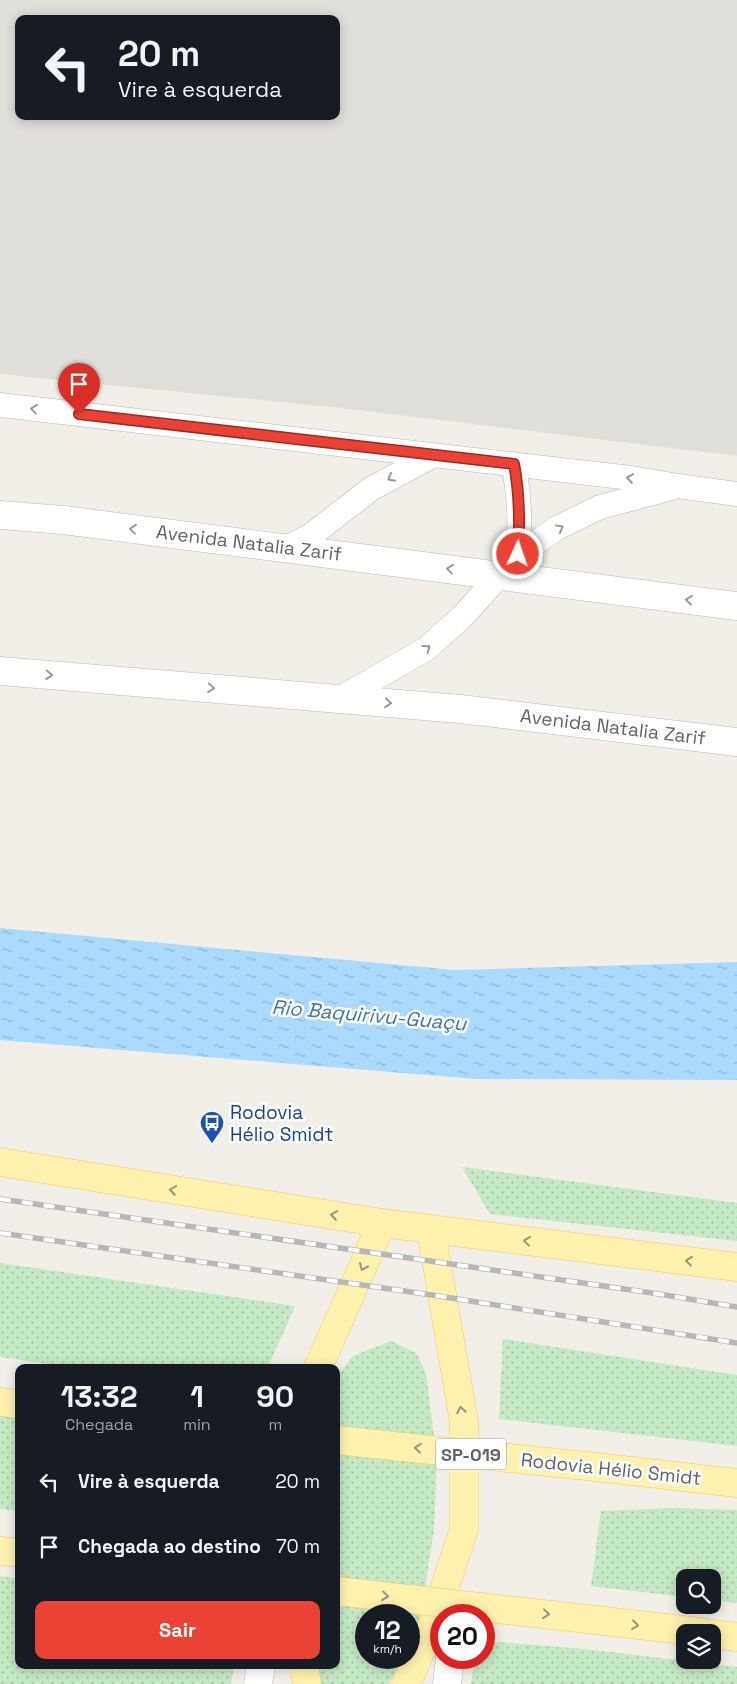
<!DOCTYPE html>
<html lang="pt">
<head>
<meta charset="utf-8">
<style>
	:root { --surface:#171b24; --page:#20242c; --text:#f1f3f6; --muted:#9ea1a6; --accent:#ea4335 }
	body { margin:0; font-family:"Space Grotesk",sans-serif; background:var(--page); color:var(--text); height:100vh; display:flex; flex-direction:column; font-size:19px; white-space:nowrap }
	* { box-sizing:border-box; margin:0 }
	p { font-size:16px; color:var(--muted) }
	.icon { flex:none; width:28px; height:28px; fill:none; stroke:currentColor; stroke-width:2; stroke-linecap:round; stroke-linejoin:round }
	.map { position:relative; flex:1; overflow:hidden }
	.panel { position:absolute; left:15px; top:1364px; width:325px; height:305px; display:flex; flex-direction:column; background:var(--surface); border-radius:10px; box-shadow:0 2px 12px #0003 }
	.panel>* { flex:none }
	.top-card { position:absolute; left:15px; top:15px; width:325px; height:105px; border-radius:10px; box-shadow:0 2px 12px #0003; background:#171b24; color:var(--text); overflow:hidden }
	.tools { position:absolute; left:676px; top:1569px; display:grid; gap:10px }
	.tools a { display:grid; place-items:center; width:45px; height:45px; border-radius:10px; background:var(--surface); box-shadow:0 2px 12px #0003; font-size:25px }
	.speed { position:absolute; left:355px; top:1604px; display:flex; gap:10px; font-size:25px; font-weight:700; text-align:center }
	.speed>* { display:grid; place-content:center; width:65px; height:65px; border-radius:50%; background:var(--surface); box-shadow:0 2px 12px #0003; line-height:1 }
	.speed small { font-size:12px; font-weight:400 }
	.speed .limit { border:8px solid #d22; background:#fff; color:#111 }
	.pin { position:absolute; display:grid; place-items:center; width:42px; height:42px; color:#fff; margin:-51px -21px; border-radius:50% 50% 50% 0; rotate:-45deg; box-shadow:0 0 5px #0007 }
	.pin .icon { rotate:45deg }
	.me { position:absolute; width:55px; margin:-28px; rotate:3deg; stroke-linejoin:round; filter:drop-shadow(0 0 4px #0008) }
	.turn { display:flex; align-items:center; gap:18px; height:105px; padding:0 20px; font-size:22px }
	.turn .icon { width:65px; height:65px; stroke-width:2.5 }
	.turn b { display:block; font-size:35px; line-height:42px }
	.eta { display:flex; justify-content:space-evenly; align-items:center; height:85px; text-align:center }
	.eta b { font-size:30px; font-weight:800; line-height:35px }
	.button { display:flex; gap:10px; margin-top:auto; padding:10px 20px }
	.button a { flex:1; height:58px; border-radius:10px; background:var(--accent); color:#fff; font-size:20px; font-weight:800; line-height:58px; text-align:center }
	ul { padding:0; list-style:none }
	li { display:flex; align-items:center; gap:15px; height:65px; padding:0 20px }
	li div { flex:1 }
	li b { display:block; font-size:19px }
	li em { font-style:normal }
	.map>svg:first-child { display:block }
	.industrial { fill:#e0deda; fill-rule:evenodd }
	.grass { fill:url(#grass-dots) }
	.water { fill:url(#water-ripples) }
	.lines { fill:none; stroke-linecap:round; stroke-linejoin:round }
	.service-casing { stroke:#b5b8bc; stroke-width:25 }
	.minor-casing { stroke:#b5b8bc; stroke-width:29 }
	.secondary-casing { stroke:#b6babf; stroke-width:29 }
	.primary-casing { stroke:#f2c960; stroke-width:29 }
	.service { stroke:#fff; stroke-width:24 }
	.minor { stroke:#fff; stroke-width:28 }
	.secondary { stroke:#fff; stroke-width:28 }
	.primary { stroke:#fff2af; stroke-width:28 }
	.rail-casing { stroke:#b6b7b8; stroke-width:5.5 }
	.rail { stroke:#fff; stroke-width:4; stroke-dasharray:11; stroke-linecap:butt }
	.primary-bridge-casing { stroke:#f2c960; stroke-width:29; stroke-linecap:butt }
	.primary-bridge { stroke:#fff2af; stroke-width:28 }
	.oneway { stroke:#979a9d }
	.oneway2 { stroke:#979581 }
	.route-casing { stroke:#982c22; stroke-width:12 }
	.route { stroke:#ea4335; stroke-width:9 }
	.labels { text-anchor:middle; dominant-baseline:central; stroke-width:5; stroke-linejoin:round; paint-order:stroke }
	.shield { fill:#fff; stroke:#8f9295; stroke-width:1 }
	.shield-label { font-size:18px; font-weight:bold; fill:#5f6368 }
	.street-label { font-size:19px; fill:#5f6368; stroke:#fff }
	.transit-label { font-size:19px; fill:#164399; stroke:#fff; text-anchor:start }
	.water-label { font-size:20px; font-style:italic; fill:#4174aa; stroke:#fff }
</style>
</head>
<body>
<div class="map">
<svg width="737" height="1684" viewBox="0 0 737 1684">
	<defs>
		<pattern id="grass-dots" width="8" height="8" patternUnits="userSpaceOnUse" patternTransform="scale(1.25)"><rect width="8" height="8" fill="#c5e8c5"/><path d="M2 2h.1M6 6h.1" fill="none" stroke="#a3c0a4" stroke-width="1.8" stroke-linecap="round"/></pattern>
		<pattern id="water-ripples" width="26" height="14" patternUnits="userSpaceOnUse" patternTransform="scale(1.25)"><rect width="26" height="14" fill="#aadaff"/><path d="M2 4q2-2 4 0t4 0M15 11q2-2 4 0t4 0" fill="none" stroke="#8eb4d2"/></pattern>
	</defs>
	<rect width="100%" height="100%" fill="#f1efe8"/>
	<path class="industrial" d="M 0,0 L 737,0 L 737,456 L 341,408 L 0,374 ZM 19,19 L 336,19 L 336,116 L 19,116 Z"/>
	<path class="grass" d="M 462,1167 L 737,1203 L 737,1241 L 490,1214 Z
		M 0,1263 L 295,1306 L 268,1367 L 69,1367 L 0,1357 Z
		M 503,1339 L 737,1375 L 737,1446 L 499,1419 Z
		M 391,1341 L 416,1353 L 426,1373 L 437,1460 L 434,1529 L 419,1627 L 409,1646 L 409,1615 L 366,1615 L 366,1658 L 403,1658 L 389,1684 L 316,1684 L 314,1665 L 336,1665 L 336,1378 L 353,1356 Z
		M 0,1416 L 19,1418 L 19,1511 L 0,1509 Z
		M 673,1508 L 737,1510 L 737,1603 L 713,1600 L 712,1578 L 685,1578 L 685,1597 L 591,1586 L 601,1511 Z
		M 0,1576 L 19,1579 L 19,1665 L 234,1665 L 231,1684 L 0,1684 Z
		M 484,1641 L 584,1649 L 737,1667 L 737,1684 L 471,1684 L 475,1658 L 484,1658 Z"/>
	<path class="water" d="M 0,928 L 455,970 L 737,962 L 737,1080 L 476,1079 L 0,1040 Z"/>
	<g class="lines">
		<defs>
			<path id="service" d="M 0,405 L 631,478 L 678,486 L 737,494
				M 513,464 C 520,495 520,523 519,554
				M 286,548 L 310,536 L 371,489 L 434,455
				M 339,699 L 426,649 L 462,617 L 519,554 L 557,528 L 600,507 L 672,488"/>
			<path id="minor" d="M 258,1684 L 261,1665
				M 447,1684 L 450,1658"/>
			<path id="secondary" d="M 0,515 L 63,520 L 737,606
				M 0,671 L 460,709 L 737,742"/>
			<path id="primary" d="M 0,1162 L 382,1223 L 737,1267
				M 318,1368 L 382,1223
				M 0,1402 L 19,1404
				M 605,1468 L 737,1483
				M 0,1551 L 19,1553
				M 587,1619 L 701,1632
				M 712,1634 L 737,1637
				M 304,1665 L 307,1684
				M 406,1684 L 431,1629 L 464,1529 L 464,1422 L 431,1230"/>
		</defs>
		<use href="#service" class="service-casing"/>
		<use href="#minor" class="minor-casing"/>
		<use href="#secondary" class="secondary-casing"/>
		<use href="#primary" class="primary-casing"/>
		<use href="#service" class="service"/>
		<use href="#minor" class="minor"/>
		<use href="#secondary" class="secondary"/>
		<use href="#primary" class="primary"/>
		<defs>
			<path id="rail" d="M 0,1199 L 659,1294 L 737,1307
				M 0,1233 L 432,1295 L 737,1343"/>
		</defs>
		<use href="#rail" class="rail-casing"/>
		<use href="#rail" class="rail"/>
		<defs>
			<path id="primary-bridge" d="M 336,1440 L 605,1468
				M 336,1591 L 587,1619"/>
		</defs>
		<use href="#primary-bridge" class="primary-bridge-casing"/>
		<use href="#primary-bridge" class="primary-bridge"/>
	</g>
	<defs><path id="oneway-chevron" d="M-2-3.5L2.5 0L-2 3.5" fill="none" stroke-width="1.6" stroke-linecap="round" stroke-linejoin="round" transform="scale(1.25)"/></defs>
	<g class="oneway">
		<use href="#oneway-chevron" transform="translate(34 409) rotate(-173)"/>
		<use href="#oneway-chevron" transform="translate(391 478) rotate(152)"/>
		<use href="#oneway-chevron" transform="translate(630 478) rotate(-172)"/>
		<use href="#oneway-chevron" transform="translate(560 528) rotate(-29)"/>
		<use href="#oneway-chevron" transform="translate(133 529) rotate(-173)"/>
		<use href="#oneway-chevron" transform="translate(450 569) rotate(-173)"/>
		<use href="#oneway-chevron" transform="translate(689 600) rotate(-173)"/>
		<use href="#oneway-chevron" transform="translate(427 648) rotate(-36)"/>
		<use href="#oneway-chevron" transform="translate(49 675) rotate(4)"/>
		<use href="#oneway-chevron" transform="translate(211 688) rotate(5)"/>
		<use href="#oneway-chevron" transform="translate(388 703) rotate(5)"/>
	</g>
	<g class="oneway2">
		<use href="#oneway-chevron" transform="translate(173 1190) rotate(-171)"/>
		<use href="#oneway-chevron" transform="translate(334 1215) rotate(-171)"/>
		<use href="#oneway-chevron" transform="translate(527 1241) rotate(-173)"/>
		<use href="#oneway-chevron" transform="translate(689 1261) rotate(-173)"/>
		<use href="#oneway-chevron" transform="translate(363 1267) rotate(114)"/>
		<use href="#oneway-chevron" transform="translate(461 1410) rotate(-100)"/>
		<use href="#oneway-chevron" transform="translate(418 1448) rotate(-174)"/>
		<use href="#oneway-chevron" transform="translate(385 1596) rotate(6)"/>
		<use href="#oneway-chevron" transform="translate(546 1614) rotate(6)"/>
		<use href="#oneway-chevron" transform="translate(635 1625) rotate(7)"/>
	</g>
	<g class="lines">
		<defs>
			<path id="route" d="M 79,414 L 514,464 C 520,495 520,523 518,554"/>
		</defs>
		<use href="#route" class="route-casing"/>
		<use href="#route" class="route"/>
	</g>
	<defs>
		<symbol id="bus-pin" viewBox="-11 -11 22 30"><path d="M0 17L-7.5 6A9.5 9.5 0 1 1 7.5 6Z" fill="#1a4fb4" stroke="#fff"/><path d="M-5-6H5V4H4V6H2V4H-2V6H-4V4H-5ZM-3.5-4V0h7V-4ZM-3.5 1.2v1.5H-2V1.2ZM2 1.2v1.5H3.5V1.2Z" fill="#fff"/></symbol>
	</defs>
	<g fill-rule="evenodd">
		<use href="#bus-pin" x="198" y="1109" width="28" height="38"/>
	</g>
	<g class="labels">
		<rect class="shield" x="436" y="1438.5" width="70" height="31" rx="4"/>
		<g class="shield-label">
			<text x="471" y="1454">SP-019</text>
		</g>
		<g class="street-label">
			<text transform="translate(249 543) rotate(7)">Avenida Natalia Zarif</text>
			<text transform="translate(613 727) rotate(7)">Avenida Natalia Zarif</text>
			<text transform="translate(611 1469) rotate(6)">Rodovia Hélio Smidt</text>
		</g>
		<g class="transit-label">
			<text x="230" y="1112">Rodovia<tspan x="230" dy="22">Hélio Smidt</tspan></text>
		</g>
		<g class="water-label">
			<text transform="translate(369 1015) rotate(5)">Rio Baquirivu-Guaçu</text>
		</g>
	</g>
</svg>
<div class="tools">
<a><svg class="icon" aria-label="search" viewBox="0 0 24 24"><circle cx="10" cy="10" r="6"/><path d="M15 15l6 6"/></svg></a>
<a><svg class="icon" aria-label="layers" viewBox="0 0 24 24"><path d="M12 4l9 5-9 5-9-5zM3 14l9 5 9-5"/></svg></a>
</div>
<div class="speed"><div>12<small>km/h</small></div><div class="limit">20</div></div>
<div class="pin" style="left:79px;top:414px;background:#d93025"><svg class="icon" aria-label="arrive" viewBox="0 0 24 24"><path d="M6 21V4h12l-3 4 3 4H6"/></svg></div>
<svg class="me" style="left:518px;top:554px" viewBox="-20 -20 40 40"><circle r="17" fill="#ea4335" stroke="#fff" stroke-width="3"/><path d="M0-11L8 9 0 5-8 9z" fill="#fff"/></svg>
<div class="top-card">
<div class="turn"><svg class="icon" aria-label="left" viewBox="0 0 24 24"><path d="M17 20v-9H6M10 6l-5 5 5 5"/></svg><div><b>20 m</b>Vire à esquerda</div></div>
</div>
<section class="panel">
<div class="eta">
<div><b>13:32</b><p>Chegada</p></div>
<div><b>1</b><p>min</p></div>
<div><b>90</b><p>m</p></div>
</div>
<ul>
<li><svg class="icon" aria-label="left" viewBox="0 0 24 24"><path d="M17 20v-9H6M10 6l-5 5 5 5"/></svg><div><b>Vire à esquerda</b></div><em>20 m</em></li>
<li><svg class="icon" aria-label="arrive" viewBox="0 0 24 24"><path d="M6 21V4h12l-3 4 3 4H6"/></svg><div><b>Chegada ao destino</b></div><em>70 m</em></li>
</ul>
<div class="button"><a>Sair</a></div>
</section>
</div>
</body>
</html>
